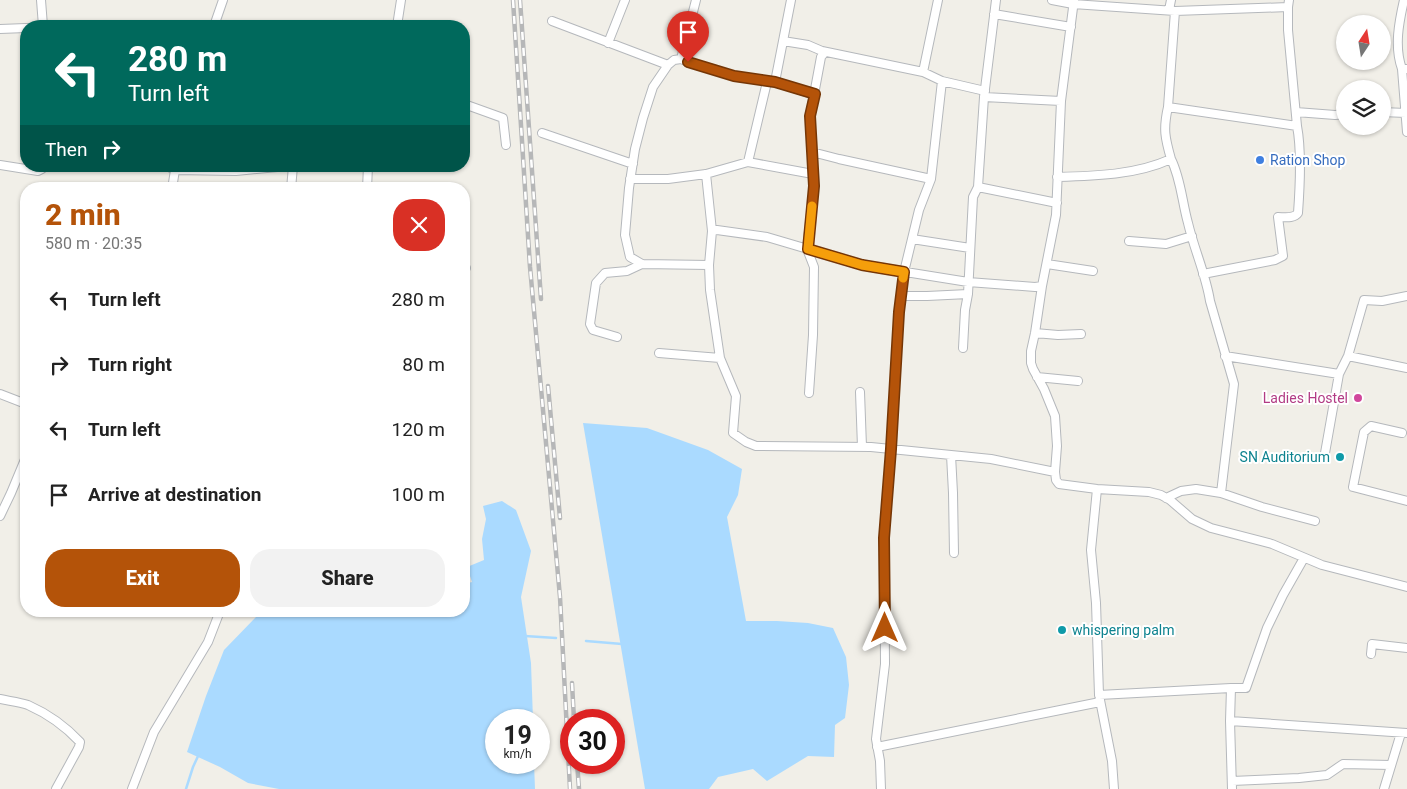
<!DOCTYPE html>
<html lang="en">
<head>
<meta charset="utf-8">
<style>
	:root { --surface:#fff; --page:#f2f2f2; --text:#222; --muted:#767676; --accent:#b45309 }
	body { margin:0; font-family:Roboto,sans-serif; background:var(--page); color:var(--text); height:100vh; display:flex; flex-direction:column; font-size:19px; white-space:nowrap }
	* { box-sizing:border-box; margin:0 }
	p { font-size:16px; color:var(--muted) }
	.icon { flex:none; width:28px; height:28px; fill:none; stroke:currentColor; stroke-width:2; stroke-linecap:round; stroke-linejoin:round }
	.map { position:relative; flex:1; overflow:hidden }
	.drawer { position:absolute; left:20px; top:182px; width:450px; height:435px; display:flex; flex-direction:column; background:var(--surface); border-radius:20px; box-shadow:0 1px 4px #0004 }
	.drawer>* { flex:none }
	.hud { position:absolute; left:20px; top:20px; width:450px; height:152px; border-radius:20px; box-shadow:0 1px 4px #0004; background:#00695c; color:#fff; overflow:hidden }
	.needle { width:32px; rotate:12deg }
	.buttons { position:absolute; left:1336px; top:15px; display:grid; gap:10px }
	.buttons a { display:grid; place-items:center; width:55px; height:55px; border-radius:50%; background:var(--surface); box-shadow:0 1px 4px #0004; font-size:25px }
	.speed { position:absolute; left:485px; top:709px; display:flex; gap:10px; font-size:25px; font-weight:700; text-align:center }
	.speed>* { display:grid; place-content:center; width:65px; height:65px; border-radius:50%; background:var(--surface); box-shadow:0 1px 4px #0004; line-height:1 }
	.speed small { font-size:12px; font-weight:400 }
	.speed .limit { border:8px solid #d22; background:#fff; color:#111 }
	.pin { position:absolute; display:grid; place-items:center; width:42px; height:42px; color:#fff; margin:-51px -21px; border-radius:50% 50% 50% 0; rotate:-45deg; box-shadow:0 0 5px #0007 }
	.pin .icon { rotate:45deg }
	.me { position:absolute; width:55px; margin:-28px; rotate:0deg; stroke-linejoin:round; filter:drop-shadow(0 0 4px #0008) }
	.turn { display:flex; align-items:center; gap:18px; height:105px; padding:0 25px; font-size:22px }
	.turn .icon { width:65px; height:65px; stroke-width:2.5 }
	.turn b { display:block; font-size:35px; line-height:42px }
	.then { display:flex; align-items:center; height:48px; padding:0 25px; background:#0003; gap:10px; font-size:19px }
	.round { display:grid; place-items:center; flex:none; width:52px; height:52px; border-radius:20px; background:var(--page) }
	.summary { display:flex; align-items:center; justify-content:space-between; height:85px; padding:0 25px }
	h1 { font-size:30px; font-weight:800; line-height:38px; color:var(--accent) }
	.action { display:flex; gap:10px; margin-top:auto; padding:10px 25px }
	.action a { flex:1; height:58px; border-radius:20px; background:var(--accent); color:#fff; font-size:20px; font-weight:800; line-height:58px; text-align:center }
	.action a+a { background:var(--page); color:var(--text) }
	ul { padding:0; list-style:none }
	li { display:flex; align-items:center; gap:15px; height:65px; padding:0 25px }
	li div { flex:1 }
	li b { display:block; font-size:19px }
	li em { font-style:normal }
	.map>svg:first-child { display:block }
	.water { fill:#aadaff }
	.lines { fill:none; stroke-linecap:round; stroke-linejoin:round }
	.stream { stroke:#aadaff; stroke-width:2.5 }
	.minor-casing { stroke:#b5b8bc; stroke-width:10 }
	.minor { stroke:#fff; stroke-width:8 }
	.rail-casing { stroke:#b6b7b8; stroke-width:4.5 }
	.rail { stroke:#fff; stroke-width:2.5; stroke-dasharray:8; stroke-linecap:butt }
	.route-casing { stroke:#753606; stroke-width:12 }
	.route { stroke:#b45309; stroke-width:9 }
	.slow { stroke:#f59e0b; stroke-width:9 }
	.shop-dot { fill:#3f7fe0; stroke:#fff; stroke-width:2 }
	.hotel-dot { fill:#d1479c; stroke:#fff; stroke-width:2 }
	.culture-dot { fill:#0f9aa8; stroke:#fff; stroke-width:2 }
	.labels { text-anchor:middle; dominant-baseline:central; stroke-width:4; stroke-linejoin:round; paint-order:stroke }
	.shop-label { font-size:14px; fill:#366cbe; stroke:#fff; text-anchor:start }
	.hotel-label { font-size:14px; fill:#b23c85; stroke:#fff; text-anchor:end }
	.culture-label { font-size:14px; fill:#0d838f; stroke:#fff; text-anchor:end }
</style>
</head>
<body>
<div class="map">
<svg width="1407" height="789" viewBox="0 0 1407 789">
	<rect width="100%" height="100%" fill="#f1efe8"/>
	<path class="water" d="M 583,423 L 647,428 L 708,450 L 742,469 L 738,495 L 727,517 L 746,621 L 777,621 L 808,623 L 833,628 L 846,657 L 849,685 L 845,718 L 835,725 L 834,757 L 808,756 L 767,781 L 753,769 L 718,777 L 709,789 L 645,789 Z
		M 502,501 L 516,510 L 531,551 L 521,597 L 531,663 L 533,720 L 496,720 L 496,762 L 534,763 L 535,789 L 279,789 L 248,783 L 220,767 L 187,752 L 206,696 L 224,650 L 258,615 L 260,611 L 464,611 L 464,584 L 472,582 L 467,567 L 484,560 L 482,539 L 486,519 L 483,506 Z"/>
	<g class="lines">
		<path class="stream" d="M 525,636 L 556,638
			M 586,641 L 622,644
			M 186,789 L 193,767 L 199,754"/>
		<defs>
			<path id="minor" d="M 41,0 L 43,26
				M 1052,0 L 1073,4 L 1175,11 L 1288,7 L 1289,0
				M 1074,0 L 1061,101 L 1056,215 L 1042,286 L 1035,287 L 968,282 L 862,265 L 767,237 L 717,230 L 712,231 L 709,265 L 710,290 L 720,358 L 736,396 L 733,433 L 746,442 L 756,446 L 871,447 L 991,459 L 1055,472 L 1056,480 L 1059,484 L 1097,489 L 1149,492 L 1161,495 L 1170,500 L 1192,519 L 1211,528 L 1272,544 L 1322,565 L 1407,587
				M 1169,10 L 1171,0
				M 1175,11 L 1168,107 L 1297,126 L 1288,30 L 1288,7
				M 994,14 L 1071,27
				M 552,21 L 668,65
				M 214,26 L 223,0
				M 397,26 L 401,0
				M 0,29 L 26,28
				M 783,41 L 808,45 L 822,51
				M 608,43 L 625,0
				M 681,59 L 696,0
				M 1402,69 C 1394,47 1399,22 1404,0
				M 1407,69 L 1402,69 L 1407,132
				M 923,72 L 938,0
				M 775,82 L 791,0
				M 984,97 L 1061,101
				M 464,104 L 503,118 L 506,145
				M 1168,107 C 1163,129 1165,138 1171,159
				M 1296,112 L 1335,115 L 1345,114
				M 1382,112 L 1406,113
				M 542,133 L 633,164
				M 812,152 L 839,159 L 931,179 L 919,210 L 904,272 L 899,312 L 891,449 L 884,538 L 885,664 L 876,739 L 880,761 L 881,789
				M 748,162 L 767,82
				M 0,165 L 38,171 L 42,169 L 42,166
				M 167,166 L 175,170 L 176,166
				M 706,174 L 712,231
				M 1057,177 C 1095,176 1136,175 1171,159 C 1181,179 1182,202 1188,223 C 1194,249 1206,275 1210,301 L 1234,384 L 1221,493
				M 630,179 L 668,179 L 706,174 L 748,162 L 813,174
				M 931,179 L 942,81
				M 978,187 L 1057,203
				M 172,189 L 175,170 L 236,171 L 288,166
				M 291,189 L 293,166
				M 367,189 L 368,166
				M 912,239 L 970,248
				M 1129,241 L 1166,244 L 1192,236
				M 1047,264 L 1093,271
				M 709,265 L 642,264 L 630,257 L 625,235 L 629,188 L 635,149 L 643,118 L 653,87 L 668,65 L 674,60 L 681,59 L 688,62 L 734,76 L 775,82 L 815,95
				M 464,268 L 466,268
				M 1203,274 L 1275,260 L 1283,256 L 1278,217 C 1284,217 1294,219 1298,213 C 1300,186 1302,152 1297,126
				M 1042,286 L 1035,333 L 1031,351 L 1031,363 L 1033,369 L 1044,389 L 1055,416 L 1057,446 L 1055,472
				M 901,296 L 927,296 L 968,294
				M 1035,333 L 1058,335 L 1081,334
				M 617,337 L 593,330 L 590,324 L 596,283 L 605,273 L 627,271 L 642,264
				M 963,348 L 965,310 L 968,294 L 973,197 L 978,187 L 984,97 L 996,0
				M 659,353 L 720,358
				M 1225,356 L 1339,374 L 1348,356 L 1364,300 L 1382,301 L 1407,296
				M 1348,356 L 1407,368
				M 1037,377 L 1078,381
				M 860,392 L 862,447
				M 809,393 L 813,335 L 814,267 L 807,249 L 814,186 L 810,116 L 821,57 L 825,52 L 822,51 L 923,72 L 942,81 L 985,91
				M 0,394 L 26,404
				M 1402,433 L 1371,426 L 1364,432 L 1353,487 L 1407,501
				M 1325,453 L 1339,374
				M 951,455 L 953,493 L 954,553
				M 1097,489 L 1091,550 L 1096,603 L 1099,695 L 1112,761 L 1114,789
				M 1166,498 L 1181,491 L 1196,489 L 1221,493 L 1262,507 L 1315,521
				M 0,516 L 11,493 L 26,457
				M 1371,654 L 1372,644 L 1407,648
				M 1099,695 L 1231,688 L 1246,688 L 1267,628 L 1283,595 L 1304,558
				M 0,699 C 9,701 19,702 28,705 C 46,713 66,727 80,742 L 79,747 L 56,789
				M 1230,721 L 1231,688
				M 877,747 L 1100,702
				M 1232,781 L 1299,778 L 1327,775 L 1343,764 L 1391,765
				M 132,789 L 154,732 L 208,642 L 220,611
				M 1232,789 L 1230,721 L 1407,733
				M 1384,789 L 1401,733"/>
		</defs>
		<use href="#minor" class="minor-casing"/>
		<use href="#minor" class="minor"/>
		<defs>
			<path id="rail" d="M 513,0 L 530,267 L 560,597 L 570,789
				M 520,0 L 541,299
				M 548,386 L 560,518
				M 572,683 L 574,720
				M 577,762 L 579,789"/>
		</defs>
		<use href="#rail" class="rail-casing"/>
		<use href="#rail" class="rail"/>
	</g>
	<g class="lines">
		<defs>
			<path id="route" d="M 688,62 L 734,76 L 775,82 L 815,94 L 810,116 L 814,186 L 808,249 L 862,265 L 904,272 L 899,312 L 891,449 L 884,538 L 885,628"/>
		</defs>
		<use href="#route" class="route-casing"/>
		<use href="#route" class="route"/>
		<path class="slow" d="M 812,206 L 808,249 L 862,265 L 904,272 L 903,278"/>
	</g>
	<circle class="shop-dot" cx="1260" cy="160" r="5"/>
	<circle class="hotel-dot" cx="1358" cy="398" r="5"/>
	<g class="culture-dot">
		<circle cx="1340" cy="457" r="5"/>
		<circle cx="1062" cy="630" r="5"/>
	</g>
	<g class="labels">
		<g class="shop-label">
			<text x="1270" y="160">Ration Shop</text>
		</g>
		<g class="hotel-label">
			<text x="1348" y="398">Ladies Hostel</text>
		</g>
		<g class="culture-label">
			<text x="1330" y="457">SN Auditorium</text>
			<text x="1072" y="630" text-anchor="start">whispering palm</text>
		</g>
	</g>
</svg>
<div class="buttons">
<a><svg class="needle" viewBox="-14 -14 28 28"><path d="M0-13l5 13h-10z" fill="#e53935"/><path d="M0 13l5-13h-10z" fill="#767676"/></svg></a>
<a><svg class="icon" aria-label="layers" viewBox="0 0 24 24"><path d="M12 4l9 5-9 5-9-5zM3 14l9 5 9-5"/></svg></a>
</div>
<div class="speed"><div>19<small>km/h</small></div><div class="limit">30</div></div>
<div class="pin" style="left:688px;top:62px;background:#d93025"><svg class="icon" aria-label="arrive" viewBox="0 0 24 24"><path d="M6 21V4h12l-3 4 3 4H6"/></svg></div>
<svg class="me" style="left:885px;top:628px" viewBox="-20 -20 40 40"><path d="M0-17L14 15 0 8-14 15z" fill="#b45309" stroke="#fff" stroke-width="4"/></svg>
<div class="hud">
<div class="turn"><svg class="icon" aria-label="left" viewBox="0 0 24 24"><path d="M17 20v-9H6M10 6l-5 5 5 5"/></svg><div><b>280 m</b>Turn left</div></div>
<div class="then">Then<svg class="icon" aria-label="right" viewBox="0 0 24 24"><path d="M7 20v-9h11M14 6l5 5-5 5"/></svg></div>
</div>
<section class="drawer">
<div class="summary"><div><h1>2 min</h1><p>580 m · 20:35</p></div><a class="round" style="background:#d93025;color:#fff"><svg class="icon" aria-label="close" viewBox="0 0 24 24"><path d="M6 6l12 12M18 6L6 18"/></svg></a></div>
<ul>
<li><svg class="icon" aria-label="left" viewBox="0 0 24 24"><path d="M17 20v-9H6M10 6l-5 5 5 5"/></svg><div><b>Turn left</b></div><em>280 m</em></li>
<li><svg class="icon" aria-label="right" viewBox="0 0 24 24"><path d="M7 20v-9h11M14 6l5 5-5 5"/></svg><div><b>Turn right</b></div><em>80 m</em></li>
<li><svg class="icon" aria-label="left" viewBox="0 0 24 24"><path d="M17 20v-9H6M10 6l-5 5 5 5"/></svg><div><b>Turn left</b></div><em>120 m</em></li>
<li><svg class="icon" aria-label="arrive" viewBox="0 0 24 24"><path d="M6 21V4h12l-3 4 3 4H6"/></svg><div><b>Arrive at destination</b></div><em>100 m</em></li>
</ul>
<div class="action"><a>Exit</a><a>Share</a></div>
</section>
</div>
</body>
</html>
